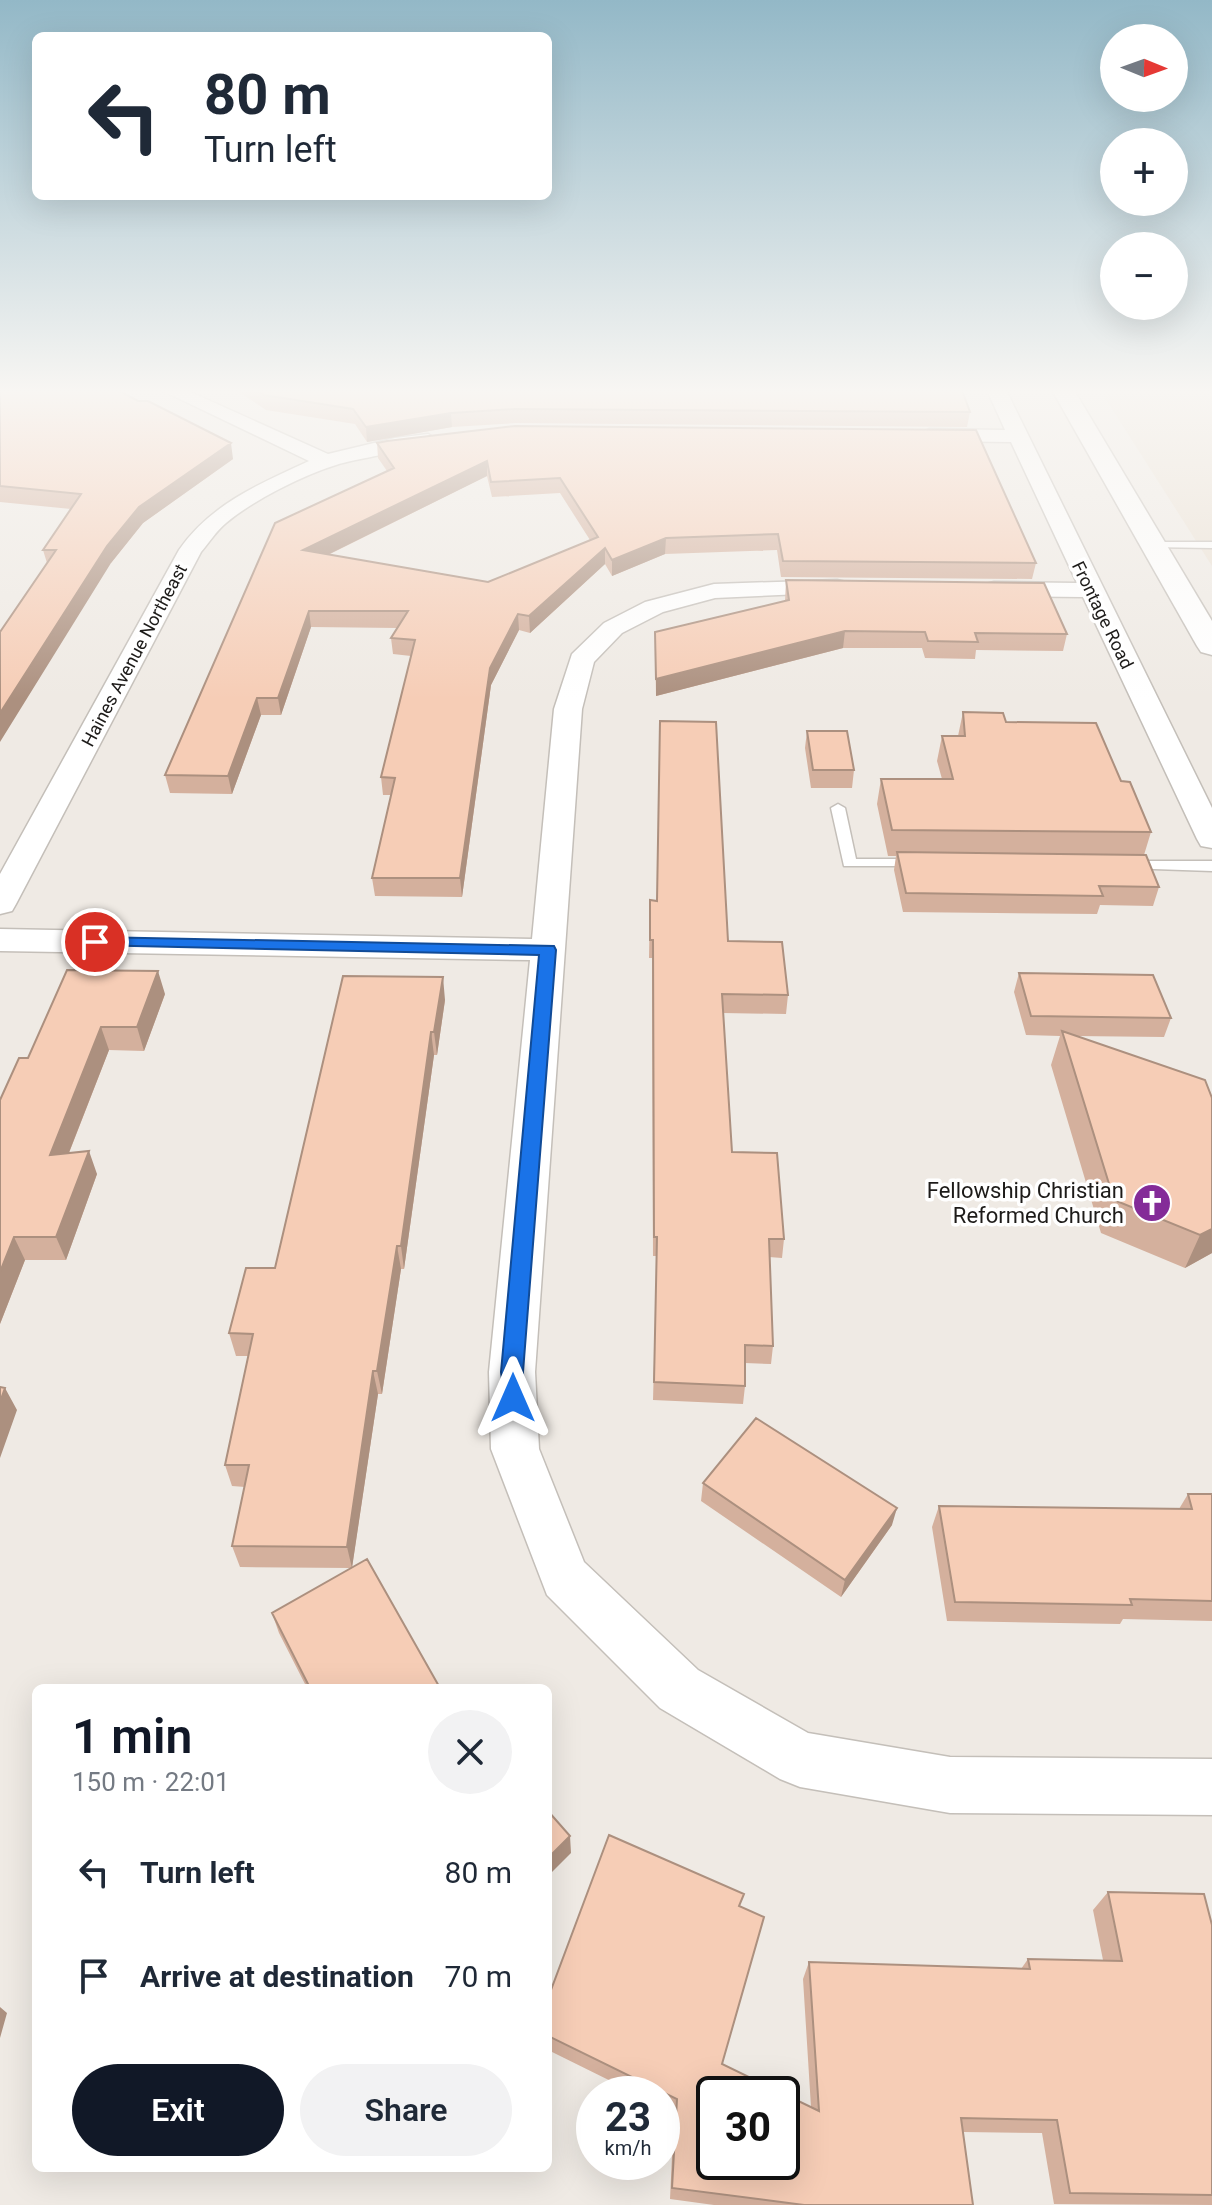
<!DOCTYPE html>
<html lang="en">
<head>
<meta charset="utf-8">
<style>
	:root { --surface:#fff; --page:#f2f2f3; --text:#1f2937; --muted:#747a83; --accent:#111827 }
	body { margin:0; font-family:Roboto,sans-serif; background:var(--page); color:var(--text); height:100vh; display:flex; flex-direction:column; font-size:30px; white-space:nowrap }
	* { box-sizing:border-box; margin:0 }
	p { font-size:26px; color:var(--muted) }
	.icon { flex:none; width:44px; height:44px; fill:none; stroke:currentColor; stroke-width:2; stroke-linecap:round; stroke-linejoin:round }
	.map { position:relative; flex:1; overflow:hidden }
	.details { position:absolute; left:32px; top:1684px; width:520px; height:488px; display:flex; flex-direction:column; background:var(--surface); border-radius:12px; box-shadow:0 8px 32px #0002 }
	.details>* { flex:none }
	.guide { position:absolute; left:32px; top:32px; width:520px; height:168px; border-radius:12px; box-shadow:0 8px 32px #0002; background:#fff; color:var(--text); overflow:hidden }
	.needle { width:52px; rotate:91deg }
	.fabs { position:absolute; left:1100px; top:24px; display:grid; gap:16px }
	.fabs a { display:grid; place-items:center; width:88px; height:88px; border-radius:50%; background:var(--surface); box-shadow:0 8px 32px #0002; font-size:40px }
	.speed { position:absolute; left:576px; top:2076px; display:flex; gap:16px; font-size:40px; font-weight:700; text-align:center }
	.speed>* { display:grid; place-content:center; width:104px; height:104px; border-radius:50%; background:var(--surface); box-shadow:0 8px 32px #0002; line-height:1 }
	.speed small { font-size:20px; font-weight:400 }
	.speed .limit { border:4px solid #111; border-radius:12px; background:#fff; color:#111 }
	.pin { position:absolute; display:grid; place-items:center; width:68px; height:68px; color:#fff; margin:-34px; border:4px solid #fff; border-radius:50%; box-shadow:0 2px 8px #0007 }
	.me { position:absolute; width:88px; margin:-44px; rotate:0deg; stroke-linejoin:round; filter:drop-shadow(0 0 6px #0008) }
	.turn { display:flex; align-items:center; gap:28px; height:168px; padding:0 40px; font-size:36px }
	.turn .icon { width:104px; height:104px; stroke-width:2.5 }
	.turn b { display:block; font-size:56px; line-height:68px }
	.round { display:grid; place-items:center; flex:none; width:84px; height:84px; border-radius:42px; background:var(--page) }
	.overview { display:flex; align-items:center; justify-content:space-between; height:136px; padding:0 40px }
	h1 { font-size:48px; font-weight:600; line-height:60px; color:var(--accent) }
	.action { display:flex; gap:16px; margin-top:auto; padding:16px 40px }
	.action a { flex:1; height:92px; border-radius:48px; background:var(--accent); color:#fff; font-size:32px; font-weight:600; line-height:92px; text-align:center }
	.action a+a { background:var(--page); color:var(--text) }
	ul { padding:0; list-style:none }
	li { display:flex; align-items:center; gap:24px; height:104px; padding:0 40px }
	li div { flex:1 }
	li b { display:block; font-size:30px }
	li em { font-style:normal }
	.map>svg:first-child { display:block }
	.built { fill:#ebe1d4 }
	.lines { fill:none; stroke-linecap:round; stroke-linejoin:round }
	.service-casing { stroke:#c4bfb9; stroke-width:3 }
	.minor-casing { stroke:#c4bfb9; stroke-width:3 }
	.tertiary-casing { stroke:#c4bfb9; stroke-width:3 }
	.service { fill:#fff; fill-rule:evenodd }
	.minor { fill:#fff; fill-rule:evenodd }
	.tertiary { fill:#fff; fill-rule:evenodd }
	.wall { fill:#d4b09d; fill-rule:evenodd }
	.shaded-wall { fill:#ac907f }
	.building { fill:#f6cdb6; stroke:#ac907f; stroke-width:2; fill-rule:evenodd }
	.route { fill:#1a73e8; stroke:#114b97; stroke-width:2 }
	.labels { text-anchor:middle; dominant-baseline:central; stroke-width:7; stroke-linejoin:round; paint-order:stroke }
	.far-street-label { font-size:18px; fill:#1d1b19; stroke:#fff }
	.poi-label { font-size:22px; fill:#1d1b19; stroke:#fff; text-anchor:end }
</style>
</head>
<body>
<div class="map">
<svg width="1212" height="2205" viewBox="0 0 1212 2205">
	<rect width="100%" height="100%" fill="#efeae4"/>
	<path class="built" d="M 1100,390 L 1212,390 L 1212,566 Z"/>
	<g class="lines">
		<defs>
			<path id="service" d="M 1153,542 L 1212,542 L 1212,548 L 1149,547 L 1148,545 Z
				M 838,804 L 845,808 L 856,859 L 919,859 L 926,863 L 924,866 L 844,866 L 831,808 Z
				M 1129,861 L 1212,861 L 1212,871 L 1124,868 L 1122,865 Z"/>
			<path id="minor" d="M 161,390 L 186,390 L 328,454 L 395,438 L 428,434 L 438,440 C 432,447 353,459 336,465 C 303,475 252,501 226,523 C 216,531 209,543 201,552 L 16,904 L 12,911 L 0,914 L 0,874 L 179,550 C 211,504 259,484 309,461 Z
				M 987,390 L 1006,390 L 1212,808 L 1212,848 L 1201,846 L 1197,839 L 1083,597 L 994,596 L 985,594 L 982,589 L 985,584 L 994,582 L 1077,583 L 1011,442 L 929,441 L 919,435 L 929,429 L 1005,430 Z
				M 837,580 L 846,582 L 849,587 L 846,592 L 715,598 L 663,612 L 622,633 L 594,662 L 582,709 L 535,1372 L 539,1449 L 584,1562 L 698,1670 L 808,1733 L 950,1757 L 1212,1759 L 1212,1815 L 950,1813 L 800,1787 L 780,1779 L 660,1708 L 547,1595 L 491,1449 L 489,1372 L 530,960 L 0,951 L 0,929 L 532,939 L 554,709 L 572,654 L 604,623 L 645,602 L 714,584 Z"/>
			<path id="tertiary" d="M 1052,390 L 1074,390 L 1212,621 L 1212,655 L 1201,652 L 1197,646 Z"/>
		</defs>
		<use href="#service" class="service-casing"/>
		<use href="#minor" class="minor-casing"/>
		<use href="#tertiary" class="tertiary-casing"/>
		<use href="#service" class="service"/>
		<use href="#minor" class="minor"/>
		<use href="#tertiary" class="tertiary"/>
	</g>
	<path class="wall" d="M 0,390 L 233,459 L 143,523 L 111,563 L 47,563 L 43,550 L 71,509 L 0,502 Z
		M 236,390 L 962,390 L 970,412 L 967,427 L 516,423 L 452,427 L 367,442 L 355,424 L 266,410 Z
		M 377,443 L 1036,563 L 1032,579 L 781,577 L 777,550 L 665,554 L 612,576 L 605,564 L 530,633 L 519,630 L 491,685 L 462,897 L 375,896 L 372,878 L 391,795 L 383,795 L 381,777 L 411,656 L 393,654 L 391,638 L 398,628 L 311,627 L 281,715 L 261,715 L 232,794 L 170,793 L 165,775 L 387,471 L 378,458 ZM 487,476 L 492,497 L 560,493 L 590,540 L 488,582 L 328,555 Z
		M 786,580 L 1067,634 L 1063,651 L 976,650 L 975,659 L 925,658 L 922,648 L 843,648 L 656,696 L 655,632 L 785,601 Z
		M 963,712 L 1006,722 L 1121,781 L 1151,832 L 1144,855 L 1159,887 L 1153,906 L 1100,905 L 1097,914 L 903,912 L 894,870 L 896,856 L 888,856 L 877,804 L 881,779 L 942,779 L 937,761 L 942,736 L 958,736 Z
		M 807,731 L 854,770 L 852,788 L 811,788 L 805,748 Z
		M 650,900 L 728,941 L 788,995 L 786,1014 L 723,1013 L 732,1152 L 784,1239 L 782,1258 L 769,1257 L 773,1346 L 771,1364 L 745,1363 L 745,1386 L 743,1404 L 653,1400 L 657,1256 L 653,1256 L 652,958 L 649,958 Z
		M 1019,973 L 1171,1018 L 1164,1037 L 1075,1036 L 1212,1253 L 1185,1268 L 1101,1233 L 1051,1065 L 1060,1036 L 1026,1035 L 1014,992 Z
		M 165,994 L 144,1051 L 109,1050 L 69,1153 L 97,1174 L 66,1260 L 25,1260 L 0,1324 L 28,1058 Z
		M 445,1000 L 437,1055 L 434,1055 L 404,1269 L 401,1269 L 382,1394 L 378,1394 L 352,1567 L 440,1688 L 307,1688 L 279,1633 L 272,1613 L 351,1568 L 240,1567 L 232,1546 L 245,1487 L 232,1486 L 225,1465 L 248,1356 L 236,1356 L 229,1333 L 275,1268 Z
		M 703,1483 L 892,1525 L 841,1597 L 701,1501 Z
		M 1188,1494 L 1212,1494 L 1212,1621 L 1123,1619 L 1120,1624 L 947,1621 L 932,1527 L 939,1506 L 1179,1509 Z
		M 1108,1892 L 1212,1925 L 1212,2205 L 1054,2204 L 1042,2133 L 963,2132 L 973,2205 L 714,2205 L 670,2199 L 674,2113 L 662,2107 L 662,2094 L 637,2094 L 548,2050 L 548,1998 L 741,1906 L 722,2064 L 811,2107 L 803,1979 L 809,1962 L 1021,1969 L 1028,1959 L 1103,1960 L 1093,1910 Z"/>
	<path class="shaded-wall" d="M 451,413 L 452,427 L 367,442 L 366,427 Z
		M 231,443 L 233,459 L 143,523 L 111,563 L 0,742 L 0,713 L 107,546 L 139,507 Z
		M 487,461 L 487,476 L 305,566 L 303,550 Z
		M 666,538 L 665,554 L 612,576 L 612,560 Z
		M 605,548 L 605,564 L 530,633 L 529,616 Z
		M 309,611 L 311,627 L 281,715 L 278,698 Z
		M 518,614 L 519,630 L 491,685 L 462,897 L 460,878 L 490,668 Z
		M 845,631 L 843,648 L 656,696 L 656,679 Z
		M 257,698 L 261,715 L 232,794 L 228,776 Z
		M 158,971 L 165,994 L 144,1051 L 137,1027 Z
		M 443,977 L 445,1000 L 437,1055 L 434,1032 Z
		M 101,1027 L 109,1050 L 59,1178 L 50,1155 Z
		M 431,1032 L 434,1055 L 404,1269 L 401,1246 Z
		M 89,1151 L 97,1174 L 66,1260 L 56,1237 Z
		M 1212,1229 L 1212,1253 L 1185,1268 L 1200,1235 Z
		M 14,1237 L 25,1260 L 0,1324 L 0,1272 Z
		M 397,1246 L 401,1269 L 382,1394 L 377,1371 Z
		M 373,1371 L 378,1394 L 352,1568 L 347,1547 Z
		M 5,1388 L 17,1410 L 0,1458 L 0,1402 Z
		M 897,1508 L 892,1525 L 841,1597 L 845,1580 Z
		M 570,1836 L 571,1853 L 548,1876 L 548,1858 Z
		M 0,2007 L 7,2013 L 0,2038 Z"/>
	<path class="building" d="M 0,390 L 118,390 L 138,401 L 148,401 L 231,443 L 139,507 L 107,546 L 0,713 L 0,632 L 56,550 L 43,550 L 81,494 L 0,486 Z
		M 256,390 L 962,390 L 970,412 L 515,409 L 451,413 L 366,427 L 353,409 L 264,395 Z
		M 515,426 L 976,430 L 1036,563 L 783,561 L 778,534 L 666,538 L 612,560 L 605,548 L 529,616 L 518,614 L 490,668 L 460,878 L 372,878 L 395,778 L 381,777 L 415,640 L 391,638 L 408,611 L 309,611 L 278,698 L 257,698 L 228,776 L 165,775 L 275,523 L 394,468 L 377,443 L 387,441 ZM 487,461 L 491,482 L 560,478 L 598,537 L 488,582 L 303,550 Z
		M 786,580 L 1044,583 L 1067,634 L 975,633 L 978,642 L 928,641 L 925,632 L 845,631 L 656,679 L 655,632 L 789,600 Z
		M 963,712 L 1003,713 L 1006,722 L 1096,723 L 1121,781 L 1130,782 L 1151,832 L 892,830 L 881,779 L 953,779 L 942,736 L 965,736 Z
		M 660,721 L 716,722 L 728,941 L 782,942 L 788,995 L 722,994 L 732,1152 L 777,1153 L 784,1239 L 769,1239 L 773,1346 L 745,1345 L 745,1386 L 654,1382 L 657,1237 L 654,1237 L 653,940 L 650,940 L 650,900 L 657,901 Z
		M 807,731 L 847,731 L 854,770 L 813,770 Z
		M 897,852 L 1146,855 L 1159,887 L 1099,886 L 1103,896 L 906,893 Z
		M 67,970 L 158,971 L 137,1027 L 101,1027 L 50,1155 L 89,1151 L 56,1237 L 14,1237 L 0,1272 L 0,1100 L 19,1058 L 28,1058 Z
		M 1019,973 L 1153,975 L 1171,1018 L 1031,1016 Z
		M 343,976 L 443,977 L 434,1032 L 431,1032 L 401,1246 L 397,1246 L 377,1371 L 373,1371 L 347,1547 L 232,1546 L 249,1465 L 225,1465 L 253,1334 L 229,1333 L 246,1268 L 275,1268 Z
		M 1062,1031 L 1205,1080 L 1212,1098 L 1212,1229 L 1200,1235 L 1114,1200 Z
		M 0,1387 L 5,1388 L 0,1402 Z
		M 756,1418 L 897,1508 L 845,1580 L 703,1483 Z
		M 1188,1494 L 1212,1494 L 1212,1601 L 1130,1599 L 1132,1605 L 955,1602 L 939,1506 L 1192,1509 Z
		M 367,1559 L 440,1688 L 310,1688 L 272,1613 Z
		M 548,1811 L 570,1836 L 548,1858 Z
		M 609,1835 L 744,1894 L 739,1906 L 764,1917 L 722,2064 L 819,2111 L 809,1962 L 1030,1969 L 1028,1959 L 1122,1961 L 1108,1892 L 1204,1894 L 1212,1925 L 1212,2195 L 1070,2193 L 1057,2120 L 961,2118 L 973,2205 L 804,2205 L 672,2188 L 677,2099 L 548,2036 L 548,1998 ZM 714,2094 L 782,2094 L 782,2162 L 714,2162 Z"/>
	<linearGradient id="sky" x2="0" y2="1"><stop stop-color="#93b8c7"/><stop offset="0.56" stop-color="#f8f6f3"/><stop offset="1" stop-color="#f8f6f3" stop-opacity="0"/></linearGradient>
	<rect width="1212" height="699" fill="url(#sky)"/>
	<path class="route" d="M 95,937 L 554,946 L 556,950 L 523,1372 L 524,1398 L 521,1404 L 513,1407 L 505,1404 L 501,1372 L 539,955 L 90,945 L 87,942 Z"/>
	<defs>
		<symbol id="church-disc" viewBox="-11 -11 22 22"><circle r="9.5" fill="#842b98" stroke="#fff"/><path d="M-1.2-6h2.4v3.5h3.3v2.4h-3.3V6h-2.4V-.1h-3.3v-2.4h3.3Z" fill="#fff"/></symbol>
	</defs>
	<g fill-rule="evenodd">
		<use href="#church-disc" x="1130" y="1181" width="44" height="44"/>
	</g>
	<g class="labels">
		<g class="far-street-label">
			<text transform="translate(1103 615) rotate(64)">Frontage Road</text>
			<text transform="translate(134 655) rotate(-62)">Haines Avenue Northeast</text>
		</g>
		<g class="poi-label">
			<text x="1124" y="1190">Fellowship Christian<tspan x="1124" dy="25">Reformed Church</tspan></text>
		</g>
	</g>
</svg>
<div class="fabs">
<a><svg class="needle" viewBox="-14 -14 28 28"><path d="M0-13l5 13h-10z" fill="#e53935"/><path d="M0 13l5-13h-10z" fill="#747a83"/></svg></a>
<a>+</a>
<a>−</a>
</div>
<div class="speed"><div>23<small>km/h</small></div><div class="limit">30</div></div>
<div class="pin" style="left:95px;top:942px;background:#d93025"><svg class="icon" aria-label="arrive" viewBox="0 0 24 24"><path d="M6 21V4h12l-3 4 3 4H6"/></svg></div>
<svg class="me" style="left:513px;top:1398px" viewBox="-20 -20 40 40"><path d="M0-17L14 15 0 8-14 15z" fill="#1a73e8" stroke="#fff" stroke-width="4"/></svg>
<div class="guide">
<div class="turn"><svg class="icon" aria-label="left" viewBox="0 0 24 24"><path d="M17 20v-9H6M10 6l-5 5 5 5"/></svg><div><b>80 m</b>Turn left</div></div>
</div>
<section class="details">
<div class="overview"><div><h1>1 min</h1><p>150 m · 22:01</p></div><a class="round"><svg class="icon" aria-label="close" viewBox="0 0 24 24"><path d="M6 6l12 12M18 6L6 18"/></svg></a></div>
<ul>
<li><svg class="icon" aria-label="left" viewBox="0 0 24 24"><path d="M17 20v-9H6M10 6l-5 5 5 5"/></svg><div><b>Turn left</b></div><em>80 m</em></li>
<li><svg class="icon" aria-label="arrive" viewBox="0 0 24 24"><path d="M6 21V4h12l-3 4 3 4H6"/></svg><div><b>Arrive at destination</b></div><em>70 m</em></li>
</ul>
<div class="action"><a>Exit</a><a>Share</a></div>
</section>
</div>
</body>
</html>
